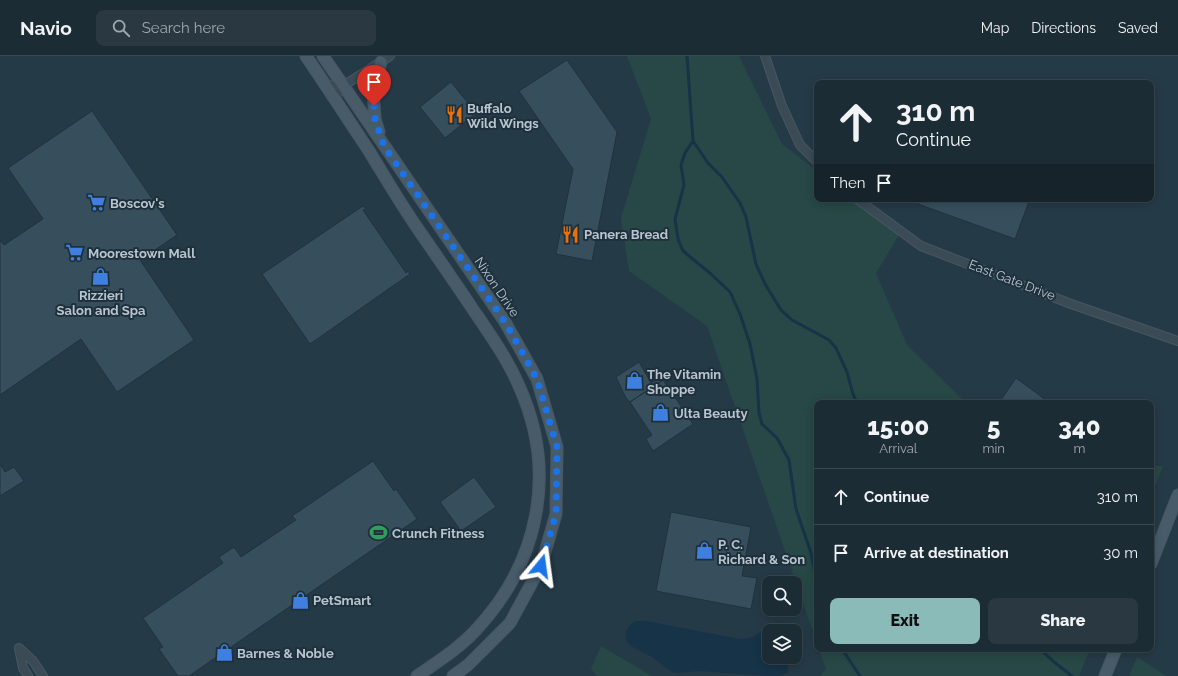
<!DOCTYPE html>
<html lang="en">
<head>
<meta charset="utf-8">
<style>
	:root { --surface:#1c2c35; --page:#293841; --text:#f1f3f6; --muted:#a0a7ad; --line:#3a4850; --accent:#8bbbb9 }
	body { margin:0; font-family:Raleway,sans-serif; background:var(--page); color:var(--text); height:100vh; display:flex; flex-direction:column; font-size:15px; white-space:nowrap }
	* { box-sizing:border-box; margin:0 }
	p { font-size:13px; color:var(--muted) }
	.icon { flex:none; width:22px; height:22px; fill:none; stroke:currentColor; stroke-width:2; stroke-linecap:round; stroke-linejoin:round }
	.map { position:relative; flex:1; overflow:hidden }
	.side { position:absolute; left:814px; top:344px; width:340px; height:252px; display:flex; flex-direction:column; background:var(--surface); border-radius:8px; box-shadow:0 2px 10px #0003,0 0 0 1px var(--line) }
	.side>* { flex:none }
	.banner { position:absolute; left:814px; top:24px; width:340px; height:122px; border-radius:8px; box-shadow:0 2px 10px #0003,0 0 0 1px var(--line); background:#1c2c35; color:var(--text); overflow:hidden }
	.buttons { position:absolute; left:762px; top:520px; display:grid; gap:8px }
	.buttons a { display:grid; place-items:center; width:40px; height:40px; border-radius:8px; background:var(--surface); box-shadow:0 2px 10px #0003,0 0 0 1px var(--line); font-size:20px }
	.pin { position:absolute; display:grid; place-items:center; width:34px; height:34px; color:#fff; margin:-41px -17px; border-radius:50% 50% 50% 0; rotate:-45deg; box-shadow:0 0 4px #0007 }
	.pin .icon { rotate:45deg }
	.me { position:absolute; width:44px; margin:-22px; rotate:16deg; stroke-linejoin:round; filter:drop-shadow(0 0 3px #0008) }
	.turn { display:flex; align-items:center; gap:14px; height:84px; padding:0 16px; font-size:18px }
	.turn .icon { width:52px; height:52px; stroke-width:2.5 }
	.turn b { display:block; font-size:28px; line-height:34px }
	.then { display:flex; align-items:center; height:38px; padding:0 16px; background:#0003; gap:8px; font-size:15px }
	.eta { display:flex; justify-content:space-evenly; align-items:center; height:68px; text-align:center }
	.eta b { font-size:24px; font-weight:800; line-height:28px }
	.cta { display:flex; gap:8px; margin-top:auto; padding:8px 16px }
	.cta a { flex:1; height:46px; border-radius:8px; background:var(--accent); color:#111; font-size:16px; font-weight:800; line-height:46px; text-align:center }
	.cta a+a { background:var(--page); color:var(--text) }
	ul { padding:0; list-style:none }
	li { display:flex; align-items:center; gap:12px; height:56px; padding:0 16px; border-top:1px solid var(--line) }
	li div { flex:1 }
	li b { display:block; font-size:15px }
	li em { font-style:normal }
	header { display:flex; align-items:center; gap:24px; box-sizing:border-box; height:56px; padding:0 20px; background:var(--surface); border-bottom:1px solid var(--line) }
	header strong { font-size:19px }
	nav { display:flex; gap:22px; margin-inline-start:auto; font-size:14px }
	.search { width:280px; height:36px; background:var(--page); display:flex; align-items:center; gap:10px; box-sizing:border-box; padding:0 14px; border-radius:8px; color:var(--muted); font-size:15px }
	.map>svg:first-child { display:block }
	.green { fill:#274846 }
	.water { fill:#163347 }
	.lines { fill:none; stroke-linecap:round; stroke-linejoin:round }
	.stream { stroke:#163347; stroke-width:3 }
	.building { fill:#374f5d; stroke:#21323e }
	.street-casing { stroke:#475762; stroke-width:10 }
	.secondary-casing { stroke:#475762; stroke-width:13 }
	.street { stroke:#3a4b56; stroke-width:8 }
	.secondary { stroke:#485b69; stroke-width:11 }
	.route { stroke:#1a73e8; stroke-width:7; stroke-dasharray:0 12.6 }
	.labels { text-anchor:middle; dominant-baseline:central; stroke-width:4; stroke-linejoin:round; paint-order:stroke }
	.poi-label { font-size:13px; font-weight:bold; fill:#b8c5cf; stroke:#1e303c; text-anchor:start }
	.street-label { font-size:13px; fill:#b8c5cf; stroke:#1e303c }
</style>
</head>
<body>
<header>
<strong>Navio</strong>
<div class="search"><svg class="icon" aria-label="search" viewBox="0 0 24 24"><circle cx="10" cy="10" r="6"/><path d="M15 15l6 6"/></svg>Search here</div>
<nav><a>Map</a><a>Directions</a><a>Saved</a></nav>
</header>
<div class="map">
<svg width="1178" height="620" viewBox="0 0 1178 620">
	<rect width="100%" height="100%" fill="#253a47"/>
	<path class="green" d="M 627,0 L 739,0 L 782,88 L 817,115 L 817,143 L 853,143 L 899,179 L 876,217 L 907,289 L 966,347 L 817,347 L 817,587 L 707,270 L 629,215 L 621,162 L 651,63 Z
		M 1151,410 L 1163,410 L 1151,440 Z
		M 601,590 L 652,620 L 597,620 L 591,613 Z
		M 819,593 L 1090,593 L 1079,620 L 820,620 L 826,613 Z
		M 1137,601 L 1166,620 L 1129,620 Z"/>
	<path class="water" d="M 637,565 L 646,565 L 740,583 C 746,583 751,582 756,579 C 765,575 776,562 784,575 L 769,575 L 769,601 L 788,601 L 788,617 L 779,620 L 768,620 L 700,615 L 676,617 L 672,616 L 652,601 L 631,590 L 626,585 C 625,576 627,568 637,565 Z"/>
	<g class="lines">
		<path class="stream" d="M 687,0 L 693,85 L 708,107 L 722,121 L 740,147 L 746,161 L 756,208 L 765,228 L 781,254 L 792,264 L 829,284 L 836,292 L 847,316 L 853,338 L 857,347
			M 693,85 L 685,97 L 681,109 L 684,129 L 675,163 L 678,183 L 683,195 L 711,218 L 730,236 L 740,258 L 750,288 L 757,323 L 759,357 L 762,368 L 777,382 L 789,404 L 796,453 L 811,497 L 817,528
			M 842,593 L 860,620
			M 1040,593 L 1054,606 L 1072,620"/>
	</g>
	<path class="building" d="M 567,4 L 617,76 L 592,205 L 556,198 L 573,113 L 519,35 Z
		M 451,26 L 476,57 L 445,82 L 420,51 Z
		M 92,55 L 177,179 L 140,204 L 194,284 L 117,336 L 81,283 L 0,339 L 0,184 L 4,189 L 43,163 L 8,112 Z
		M 920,143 L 1030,143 L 1015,183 L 918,148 Z
		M 363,150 L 366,153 L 363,154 L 406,217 L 408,215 L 410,218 L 310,288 L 262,218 Z
		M 639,306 L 651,327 L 660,322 L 663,324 L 630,346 L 626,342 L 616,321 Z
		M 1016,322 L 1050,347 L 999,347 Z
		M 663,324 L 693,368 L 653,395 L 646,383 L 652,379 L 630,346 Z
		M 373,405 L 394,435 L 396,433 L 417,463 L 189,620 L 178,620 L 159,593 L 163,591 L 143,562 L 223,507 L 219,501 L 234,491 L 241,501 L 296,464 L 292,460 Z
		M 0,408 L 5,416 L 14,411 L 24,425 L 0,440 Z
		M 474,421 L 496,451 L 461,475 L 440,446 Z
		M 671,456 L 751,471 L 742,520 L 757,522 L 751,553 L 656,535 Z"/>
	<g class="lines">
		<defs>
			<path id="street" d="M 765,0 L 782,50 L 800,89 L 817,106
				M 326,29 L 343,30 L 334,42
				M 343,30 L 390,0
				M 857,143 L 921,190 L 1071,248 L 1178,285
				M 19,592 L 33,605 L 43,620
				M 19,592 L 23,612 L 28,620"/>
			<path id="secondary" d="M 306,0 C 327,31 348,63 369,95 C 385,121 400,147 418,173 C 436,199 454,225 472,252 C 489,277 507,302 519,330 C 558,416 539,507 475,575 C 458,593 437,606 417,620
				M 323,0 L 505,266 L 537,323 L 557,391 L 556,458 L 541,510 L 510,567 L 468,609 L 453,620
				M 379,76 L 375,63 L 373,34 L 381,6
				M 1151,508 L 1178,439
				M 1105,620 L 1116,593"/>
		</defs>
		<use href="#street" class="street-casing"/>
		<use href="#secondary" class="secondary-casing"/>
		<use href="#street" class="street"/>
		<use href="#secondary" class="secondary"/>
	</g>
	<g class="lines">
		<path class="route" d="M 374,50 L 375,63 L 384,90 L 505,266 L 537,323 L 557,391 L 556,458 L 541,510"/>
	</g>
	<defs>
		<symbol id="restaurant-bare" viewBox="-9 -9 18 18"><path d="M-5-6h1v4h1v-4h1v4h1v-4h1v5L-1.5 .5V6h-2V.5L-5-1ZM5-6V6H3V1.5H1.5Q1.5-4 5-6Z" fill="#e8710a" stroke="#1e303c" stroke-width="2.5" paint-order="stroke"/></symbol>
		<symbol id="supermarket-bare" viewBox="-9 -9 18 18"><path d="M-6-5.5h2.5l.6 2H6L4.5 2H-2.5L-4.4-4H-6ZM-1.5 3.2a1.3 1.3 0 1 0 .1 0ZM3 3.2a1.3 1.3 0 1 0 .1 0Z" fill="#3f7fe0" stroke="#1e303c" stroke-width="2.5" paint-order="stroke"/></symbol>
		<symbol id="shop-bare" viewBox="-9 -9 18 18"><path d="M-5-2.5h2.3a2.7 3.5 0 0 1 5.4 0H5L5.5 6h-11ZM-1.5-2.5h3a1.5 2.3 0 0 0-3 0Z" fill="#3f7fe0" stroke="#1e303c" stroke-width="2.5" paint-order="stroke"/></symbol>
		<symbol id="stadium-bare" viewBox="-9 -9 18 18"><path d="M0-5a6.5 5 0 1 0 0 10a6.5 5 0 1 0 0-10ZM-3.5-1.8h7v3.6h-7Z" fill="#2e9e5b" stroke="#1e303c" stroke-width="2.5" paint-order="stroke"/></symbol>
	</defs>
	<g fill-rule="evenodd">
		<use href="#restaurant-bare" x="442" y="46" width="25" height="25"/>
		<use href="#supermarket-bare" x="84" y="134" width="25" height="25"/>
		<use href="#restaurant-bare" x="558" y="166" width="25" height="25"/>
		<use href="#supermarket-bare" x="62" y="184" width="25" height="25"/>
		<use href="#shop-bare" x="88" y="208" width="25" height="25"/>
		<use href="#shop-bare" x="622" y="312" width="25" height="25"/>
		<use href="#shop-bare" x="648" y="344" width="25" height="25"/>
		<use href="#stadium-bare" x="366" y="464" width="25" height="25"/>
		<use href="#shop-bare" x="692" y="482" width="25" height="25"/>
		<use href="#shop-bare" x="288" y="532" width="25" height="25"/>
		<use href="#shop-bare" x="212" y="584" width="25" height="25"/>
	</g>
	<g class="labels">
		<g class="poi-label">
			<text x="467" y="52">Buffalo<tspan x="467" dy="15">Wild Wings</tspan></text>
			<text x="110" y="147">Boscov's</text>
			<text x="584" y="178">Panera Bread</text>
			<text x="88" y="197">Moorestown Mall</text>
			<text x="101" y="239" text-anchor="middle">Rizzieri<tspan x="101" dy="15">Salon and Spa</tspan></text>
			<text x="647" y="318">The Vitamin<tspan x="647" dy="15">Shoppe</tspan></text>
			<text x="674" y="357">Ulta Beauty</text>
			<text x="392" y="477">Crunch Fitness</text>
			<text x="718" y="488">P. C.<tspan x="718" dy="15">Richard &amp; Son</tspan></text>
			<text x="313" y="544">PetSmart</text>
			<text x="237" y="597">Barnes &amp; Noble</text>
		</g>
		<g class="street-label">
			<text transform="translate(1012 224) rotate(21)">East Gate Drive</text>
			<text transform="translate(497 231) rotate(56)">Nixon Drive</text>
		</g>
	</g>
</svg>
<div class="buttons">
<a><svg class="icon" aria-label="search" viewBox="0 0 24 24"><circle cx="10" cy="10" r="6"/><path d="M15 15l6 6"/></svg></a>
<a><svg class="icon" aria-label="layers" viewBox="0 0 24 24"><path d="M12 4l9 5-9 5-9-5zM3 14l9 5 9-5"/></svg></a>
</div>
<div class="pin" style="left:374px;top:50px;background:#d93025"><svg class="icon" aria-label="arrive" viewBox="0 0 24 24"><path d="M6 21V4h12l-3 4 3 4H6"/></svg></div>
<svg class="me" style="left:541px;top:510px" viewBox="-20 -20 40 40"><path d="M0-17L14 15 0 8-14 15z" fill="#1a73e8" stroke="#fff" stroke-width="4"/></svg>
<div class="banner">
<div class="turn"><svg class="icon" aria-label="ahead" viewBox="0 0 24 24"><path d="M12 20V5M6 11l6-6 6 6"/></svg><div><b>310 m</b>Continue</div></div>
<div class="then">Then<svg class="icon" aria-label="arrive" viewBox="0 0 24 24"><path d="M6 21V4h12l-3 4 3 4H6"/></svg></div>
</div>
<section class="side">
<div class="eta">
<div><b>15:00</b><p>Arrival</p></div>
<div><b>5</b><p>min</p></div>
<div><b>340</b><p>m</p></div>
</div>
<ul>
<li><svg class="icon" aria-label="ahead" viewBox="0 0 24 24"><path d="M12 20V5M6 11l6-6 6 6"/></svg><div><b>Continue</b></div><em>310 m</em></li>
<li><svg class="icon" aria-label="arrive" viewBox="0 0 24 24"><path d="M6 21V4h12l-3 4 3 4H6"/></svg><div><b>Arrive at destination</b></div><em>30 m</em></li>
</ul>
<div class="cta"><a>Exit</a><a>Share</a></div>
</section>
</div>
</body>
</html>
